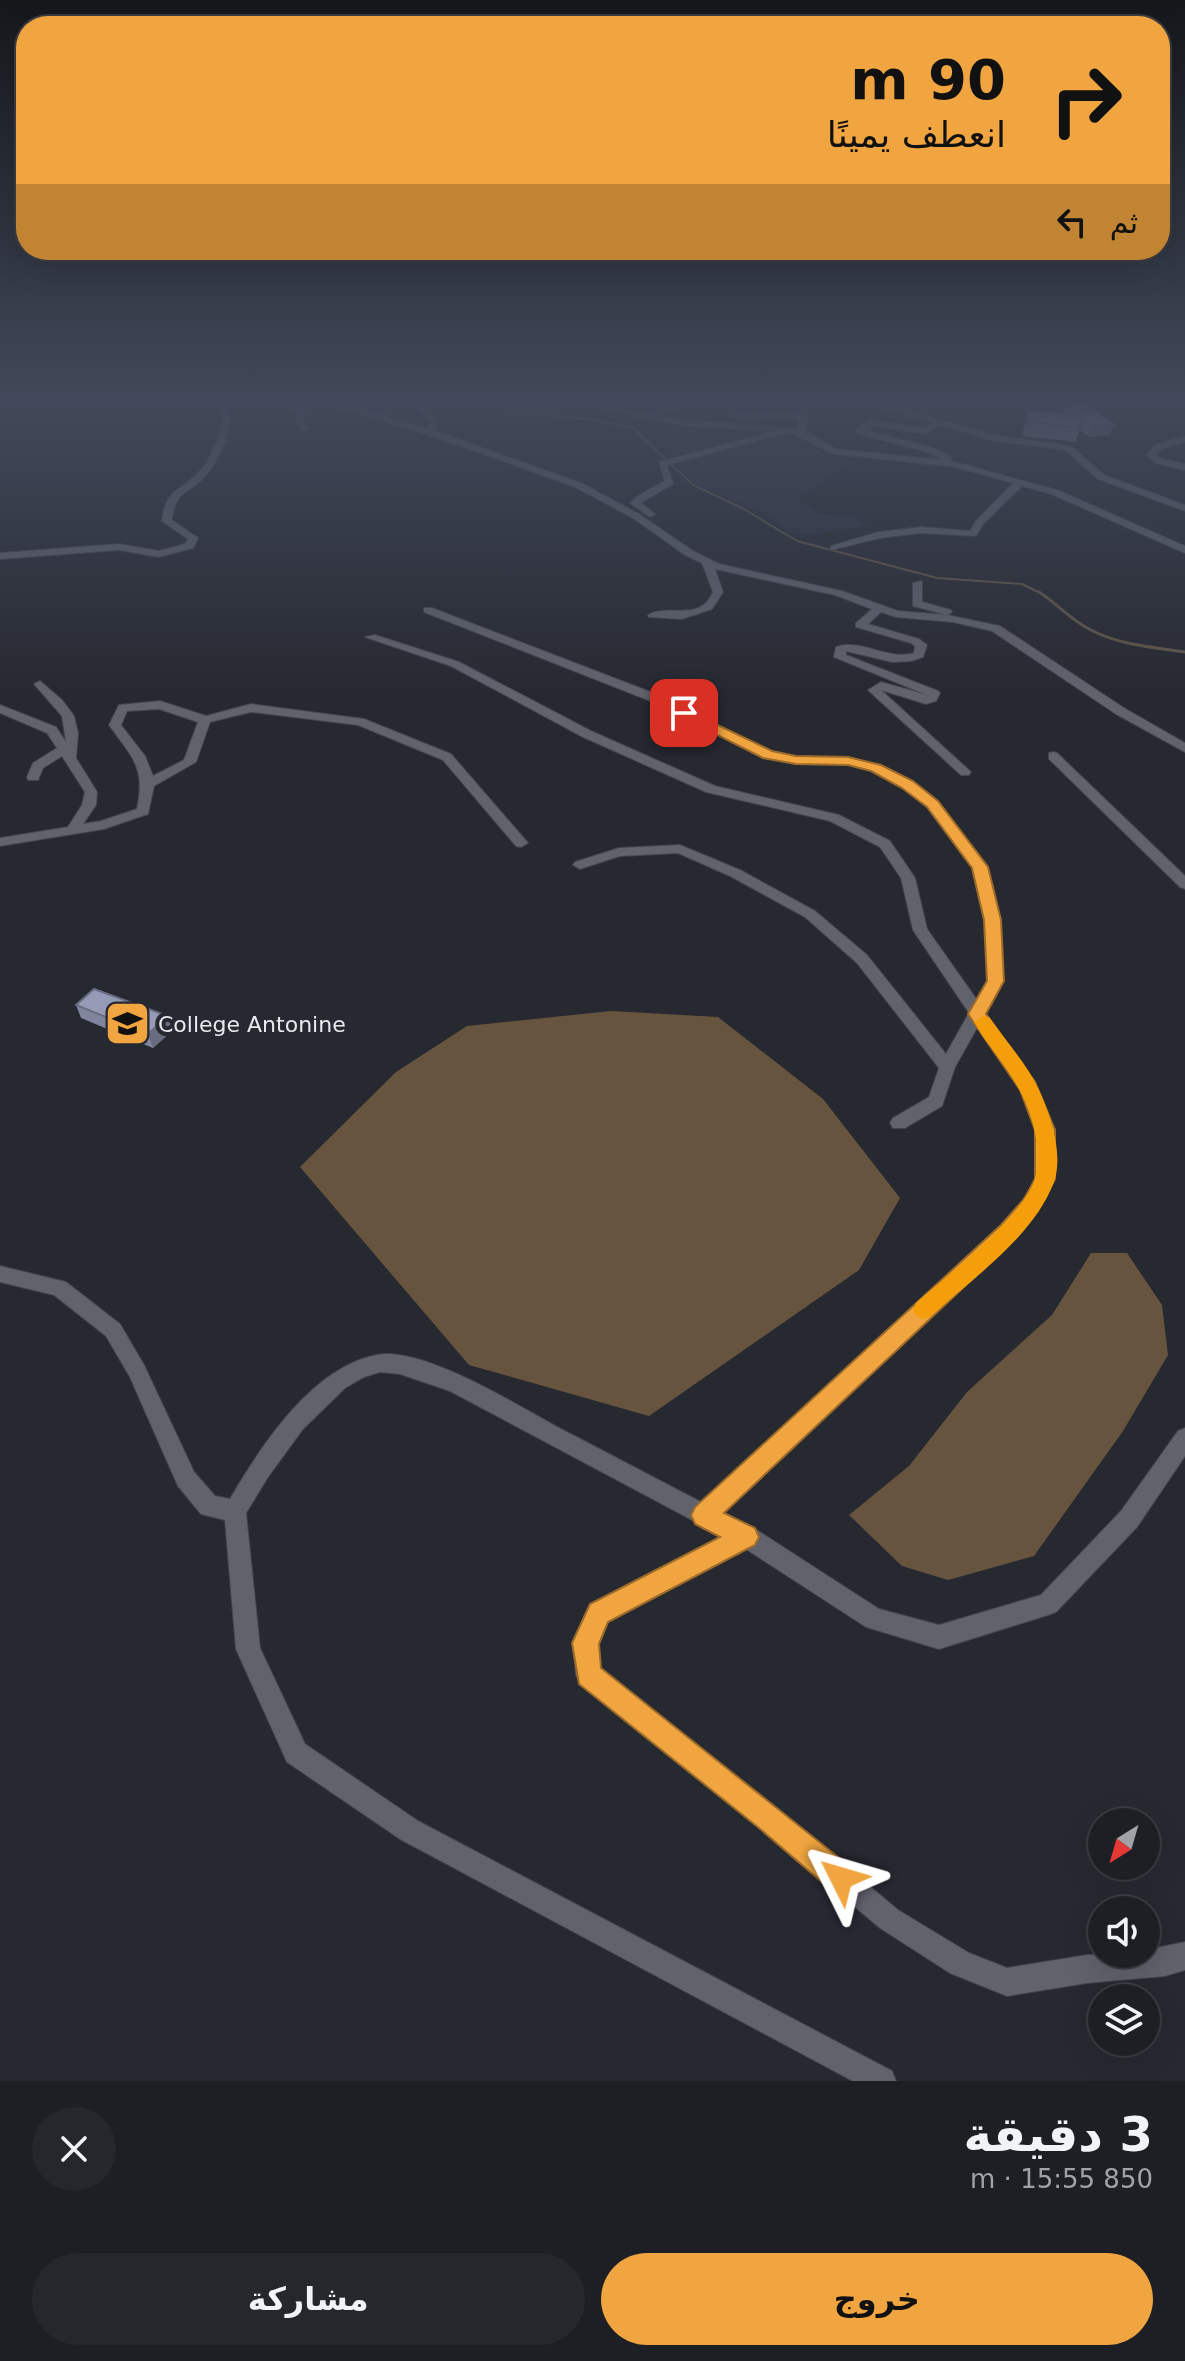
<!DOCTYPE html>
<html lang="ar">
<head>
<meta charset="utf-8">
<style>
	:root { --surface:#1d1f25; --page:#25272d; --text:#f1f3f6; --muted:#a0a2a7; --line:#3b3d42; --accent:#f1a540 }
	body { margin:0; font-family:"DejaVu Sans",Vazirmatn,sans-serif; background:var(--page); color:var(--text); direction:rtl; height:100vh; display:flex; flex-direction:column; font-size:30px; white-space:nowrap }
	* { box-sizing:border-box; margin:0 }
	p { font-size:26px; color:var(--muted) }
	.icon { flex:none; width:44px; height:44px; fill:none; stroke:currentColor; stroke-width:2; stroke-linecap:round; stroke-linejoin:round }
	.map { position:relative; height:2081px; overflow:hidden; direction:ltr }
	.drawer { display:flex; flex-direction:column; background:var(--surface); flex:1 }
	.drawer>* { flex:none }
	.guide { position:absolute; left:16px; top:16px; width:1154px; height:244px; border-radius:32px; box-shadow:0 8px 32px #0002,0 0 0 2px var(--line); direction:rtl; background:#f1a540; color:#111; overflow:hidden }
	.needle { width:52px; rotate:217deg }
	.buttons { position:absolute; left:1088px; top:1808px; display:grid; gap:16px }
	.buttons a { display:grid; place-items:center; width:72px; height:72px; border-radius:50%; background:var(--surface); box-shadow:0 8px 32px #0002,0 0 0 2px var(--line); font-size:40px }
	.pin { position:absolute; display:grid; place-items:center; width:68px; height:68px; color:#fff; margin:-34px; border-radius:16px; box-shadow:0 4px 12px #0006 }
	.me { position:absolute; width:88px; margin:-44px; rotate:310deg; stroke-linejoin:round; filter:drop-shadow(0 0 6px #0008) }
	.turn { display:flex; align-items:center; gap:28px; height:168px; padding:0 32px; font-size:36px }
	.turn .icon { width:104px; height:104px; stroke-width:2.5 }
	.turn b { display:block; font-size:56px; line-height:68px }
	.then { display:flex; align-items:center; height:76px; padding:0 32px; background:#0003; gap:16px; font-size:30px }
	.round { display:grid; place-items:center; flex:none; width:84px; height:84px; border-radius:42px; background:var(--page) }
	.head { display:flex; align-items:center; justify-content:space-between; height:136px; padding:0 32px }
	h1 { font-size:48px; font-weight:700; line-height:60px }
	.cta { display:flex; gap:16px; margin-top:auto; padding:16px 32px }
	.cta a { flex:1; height:92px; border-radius:48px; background:var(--accent); color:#111; font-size:32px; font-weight:700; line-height:92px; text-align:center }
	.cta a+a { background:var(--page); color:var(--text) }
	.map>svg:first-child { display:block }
	.built { fill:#2e313f }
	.forest { fill:#67543f }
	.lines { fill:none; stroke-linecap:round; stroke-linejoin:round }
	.stream-far1 { stroke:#5f5549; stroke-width:2 }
	.stream { stroke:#5f5549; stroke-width:3 }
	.minor-casing { stroke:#44454c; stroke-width:2 }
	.minor { fill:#60626c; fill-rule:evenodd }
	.wall { fill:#80859d }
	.shaded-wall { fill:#686c7f }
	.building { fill:#959bb6; stroke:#686c7f; stroke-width:2 }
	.route { fill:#f1a540; stroke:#9d6b2a; stroke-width:2 }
	.slow { fill:#f59e0b }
	.labels { text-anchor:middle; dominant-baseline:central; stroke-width:8; stroke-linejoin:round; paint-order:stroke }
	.poi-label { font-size:22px; fill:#e8e9ef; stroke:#272931; text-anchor:start }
</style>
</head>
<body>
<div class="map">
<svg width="1185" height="2081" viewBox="0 0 1185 2081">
	<rect width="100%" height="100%" fill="#272931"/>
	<path class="built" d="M 687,426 L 798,434 L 825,454 L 851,461 L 798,499 L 819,514 L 855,516 L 867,526 L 809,535 L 788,533 L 765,514 L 692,483 L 647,431 Z"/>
	<path class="forest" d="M 611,1011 L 718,1017 L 823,1099 L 900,1198 L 859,1270 L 649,1416 L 469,1365 L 300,1167 L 396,1072 L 467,1026 Z
		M 1091,1253 L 1127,1253 L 1162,1305 L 1168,1355 L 1123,1431 L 1034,1556 L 948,1580 L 902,1566 L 849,1515 L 909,1466 L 967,1392 L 1052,1315 Z"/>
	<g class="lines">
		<path class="stream-far1" d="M 484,402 L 517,412 L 589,419 L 633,428 L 693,485 L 742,508 L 797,541 L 937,578 L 1022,584 L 1042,594"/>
		<path class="stream" d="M 1039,592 C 1056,603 1070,619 1089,629 C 1118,645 1153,647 1185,652"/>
		<defs>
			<path id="minor" d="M 215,402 L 223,402 L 231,417 C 227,438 220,460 205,476 C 188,495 175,490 172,520 L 198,538 L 193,548 L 159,557 L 119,550 L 0,559 L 0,553 L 119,544 L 159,551 L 185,544 L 188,539 L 162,521 C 166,487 181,492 200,471 C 213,457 219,436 223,417 Z
				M 280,402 L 289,402 L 306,412 L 303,419 L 308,430 L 302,430 L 295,419 L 298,415 Z
				M 310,402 C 349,400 391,418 428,429 L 429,421 L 413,402 L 421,402 L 437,421 L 436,430 L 441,433 L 581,483 L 639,514 L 693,551 L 719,564 L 842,591 L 898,611 L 947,615 L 913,606 L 913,583 L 922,581 L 922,602 L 951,610 L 952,612 L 947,615 L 1000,626 L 1124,708 L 1185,743 L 1185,752 L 1116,714 L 992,631 L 953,622 L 896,617 L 881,612 L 868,624 L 919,639 L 927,645 L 923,657 L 911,661 L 892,662 L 846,651 L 846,655 L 938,691 L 940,693 L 936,701 L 926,704 L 881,690 L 971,772 L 969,775 L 961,775 L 868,690 L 881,682 L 927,695 L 834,657 L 836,647 C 861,638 887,661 914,653 L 915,646 L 911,643 L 856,627 L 856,623 L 872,609 L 835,595 L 715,569 L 723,592 L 712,609 L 682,619 L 649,617 L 648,615 C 669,603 700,623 713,592 L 702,563 L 685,555 L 633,518 L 575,487 L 435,437 L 351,411 Z
				M 565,402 L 581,402 L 687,420 L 797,429 L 800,419 L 797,418 L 738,419 L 734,416 L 738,413 L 798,412 L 808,418 L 805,431 L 836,449 L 943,460 L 930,453 L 856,433 L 856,429 L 870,420 L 922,428 L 933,423 L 884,409 L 877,402 L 886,402 L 890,405 L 992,435 L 1071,446 L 1104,475 L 1185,505 L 1185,511 L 1098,479 L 1065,450 L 991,440 L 941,425 L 923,434 L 872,426 L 866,430 L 936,449 L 951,457 L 951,461 L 1057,490 L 1185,546 L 1185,553 L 1051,494 L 1022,486 L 983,524 L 976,536 L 921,533 L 880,538 L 831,550 L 831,546 L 879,532 L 921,527 L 970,531 L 976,521 L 1013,483 L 955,467 L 834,454 L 789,432 L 667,465 L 673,484 L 641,503 L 655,514 L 650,517 L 630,503 L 639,495 L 665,481 L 659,462 L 775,431 L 687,426 Z
				M 633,402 L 646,402 L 680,411 L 676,413 Z
				M 1185,436 L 1185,442 L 1161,449 L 1156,455 L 1162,459 L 1185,464 L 1185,470 L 1156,463 L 1147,455 L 1155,445 Z
				M 424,608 L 432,608 L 661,696 L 771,752 L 796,756 L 848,757 L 880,765 L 913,782 L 937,801 L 987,867 L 1000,920 L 1003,981 L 985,1013 L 1034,1083 L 1054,1130 L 1054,1179 L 1037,1210 L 1015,1237 L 721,1513 L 755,1529 L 879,1609 L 939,1625 L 1041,1595 L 1121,1511 L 1178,1431 L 1185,1428 L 1185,1456 L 1137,1527 L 1056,1612 L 1048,1615 L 939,1649 L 866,1627 L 746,1549 L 607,1621 L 597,1644 L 599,1669 L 778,1809 L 898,1910 L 969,1953 L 1007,1968 L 1087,1955 L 1146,1954 L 1146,1950 L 1185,1942 L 1185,1970 L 1165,1976 L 1087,1983 L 1007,1996 L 950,1973 L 880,1928 L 760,1827 L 580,1683 L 576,1675 L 573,1643 L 591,1605 L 724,1537 L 450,1391 L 400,1374 L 380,1372 L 364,1377 L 345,1388 L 303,1429 L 268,1477 L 246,1513 L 260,1648 L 305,1744 L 418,1821 L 892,2071 L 896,2081 L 853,2081 L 400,1839 L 287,1762 L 236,1649 L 225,1520 L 201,1514 L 178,1486 L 130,1377 L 106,1336 L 54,1295 L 0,1282 L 0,1266 L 66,1282 L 120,1324 L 144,1365 L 194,1472 L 215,1496 L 230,1499 C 261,1446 312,1367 377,1355 C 423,1346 520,1407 561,1429 C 608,1453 654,1478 701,1502 L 1003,1227 L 1025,1200 L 1036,1179 L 1036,1130 L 1021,1089 L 978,1026 L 955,1067 L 942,1106 L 905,1128 L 893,1128 L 890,1123 L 893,1118 L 929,1097 L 939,1068 L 857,963 L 805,917 L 730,876 L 678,853 L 620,856 L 580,869 L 573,865 L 575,862 L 619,848 L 680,845 L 740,870 L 815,911 L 867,955 L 946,1054 L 969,1013 L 913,930 L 901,878 L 880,847 L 830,821 L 706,792 L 583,737 L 451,666 L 365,637 L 375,635 L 459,662 L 591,731 L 715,786 L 839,815 L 890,841 L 915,878 L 927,929 L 977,1000 L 987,981 L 986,920 L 973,868 L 927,807 L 903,788 L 872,771 L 848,765 L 796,764 L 764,758 L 653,702 L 424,612 Z
				M 40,681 L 62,700 L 74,716 L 78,733 L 76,758 L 97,792 L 96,805 L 83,824 L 101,821 L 137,809 C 146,767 132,757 109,725 L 119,705 L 160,701 L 206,716 L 251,704 L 364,719 L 451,754 L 528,843 L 521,847 L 516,846 L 443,760 L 358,725 L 251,712 L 210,722 L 196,762 L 154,786 L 148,814 L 104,829 L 0,846 L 0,838 L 68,827 L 82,805 L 85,792 L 62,756 L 43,768 L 38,780 L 28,780 L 27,777 L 33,763 L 57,748 L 47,733 L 0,713 L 0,705 L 56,727 L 66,742 L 62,716 L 34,684 ZM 159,709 L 198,722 L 184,760 L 153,776 L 145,756 L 121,725 L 127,711 Z
				M 1053,752 L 1057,753 L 1185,876 L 1185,889 L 1180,887 L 1049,759 L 1049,753 Z"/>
		</defs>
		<use href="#minor" class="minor-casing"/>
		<use href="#minor" class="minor"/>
	</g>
	<path class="wall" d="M 1065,406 L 1110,435 L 1090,437 L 1079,430 L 1076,442 L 1022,436 L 1028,410 L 1063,414 Z
		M 76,1005 L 173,1030 L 153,1048 L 81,1018 Z"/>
	<path class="shaded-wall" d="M 1114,424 L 1110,435 L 1090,437 L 1093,426 Z
		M 168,1016 L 173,1030 L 153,1048 L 148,1034 Z"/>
	<path class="building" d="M 1085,404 L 1114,424 L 1093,426 L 1081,418 L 1081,416 L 1078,416 L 1065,406 Z
		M 1028,410 L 1081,416 L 1080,428 L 1026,421 Z
		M 94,989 L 168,1016 L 148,1034 L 76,1005 Z"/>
	<linearGradient id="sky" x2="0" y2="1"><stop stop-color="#15171b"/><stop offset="0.58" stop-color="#41495a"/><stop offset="1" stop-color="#41495a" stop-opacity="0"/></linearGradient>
	<rect width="1185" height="693" fill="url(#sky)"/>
	<path class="route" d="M 684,709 L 772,751 L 796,756 L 848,757 L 881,765 L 913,781 L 938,801 L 988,867 L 1001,920 L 1004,981 L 986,1014 L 1035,1082 L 1055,1130 L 1055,1179 L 1038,1211 L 1016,1238 L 724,1513 L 755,1528 L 759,1537 L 755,1545 L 608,1622 L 599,1644 L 601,1668 L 852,1868 L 856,1878 L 852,1889 L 841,1893 L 830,1889 L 759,1828 L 579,1684 L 572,1643 L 590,1604 L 720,1537 L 695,1524 L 691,1515 L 695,1507 L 1001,1225 L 1024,1199 L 1035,1179 L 1035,1130 L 1020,1090 L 968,1014 L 987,981 L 984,920 L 972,868 L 927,807 L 902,788 L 871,771 L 848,765 L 796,764 L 763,758 L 680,716 L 678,713 Z"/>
	<path class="slow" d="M 983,1016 L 989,1017 C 1005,1040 1026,1063 1038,1088 C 1050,1113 1064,1154 1054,1182 C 1033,1237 973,1278 931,1316 L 924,1319 L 916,1316 L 913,1310 L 916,1303 C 945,1277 1026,1214 1035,1178 C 1042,1150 1033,1114 1019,1089 C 1006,1065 987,1045 974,1022 Z"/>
	<defs>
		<symbol id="school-square" viewBox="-11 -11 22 22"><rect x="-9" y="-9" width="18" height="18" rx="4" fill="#f1a540" stroke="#272931"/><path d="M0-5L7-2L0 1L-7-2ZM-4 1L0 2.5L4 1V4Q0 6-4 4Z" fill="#111"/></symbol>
	</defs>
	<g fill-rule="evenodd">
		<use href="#school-square" x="102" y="998" width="51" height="51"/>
	</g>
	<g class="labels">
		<g class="poi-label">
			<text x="158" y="1024">College Antonine</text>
		</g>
	</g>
</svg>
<div class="buttons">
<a><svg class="needle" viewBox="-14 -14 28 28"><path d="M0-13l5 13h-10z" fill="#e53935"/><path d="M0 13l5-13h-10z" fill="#a0a2a7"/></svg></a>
<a><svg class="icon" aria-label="sound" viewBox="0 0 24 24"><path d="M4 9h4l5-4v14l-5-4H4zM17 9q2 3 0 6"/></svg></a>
<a><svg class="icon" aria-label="layers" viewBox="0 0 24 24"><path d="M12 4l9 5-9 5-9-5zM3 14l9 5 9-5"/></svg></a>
</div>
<div class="pin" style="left:684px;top:713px;background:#d93025"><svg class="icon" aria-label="arrive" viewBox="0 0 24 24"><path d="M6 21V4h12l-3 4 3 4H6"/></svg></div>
<svg class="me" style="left:841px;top:1878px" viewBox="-20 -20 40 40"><path d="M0-17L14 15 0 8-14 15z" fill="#f1a540" stroke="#fff" stroke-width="4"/></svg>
<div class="guide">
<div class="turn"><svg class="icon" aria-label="right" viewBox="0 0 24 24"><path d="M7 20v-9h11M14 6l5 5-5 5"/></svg><div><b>90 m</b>انعطف يمينًا</div></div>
<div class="then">ثم<svg class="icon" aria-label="left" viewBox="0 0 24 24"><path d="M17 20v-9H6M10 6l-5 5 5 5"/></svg></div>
</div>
</div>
<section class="drawer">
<div class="head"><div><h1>3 دقيقة</h1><p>850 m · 15:55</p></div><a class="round"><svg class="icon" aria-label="close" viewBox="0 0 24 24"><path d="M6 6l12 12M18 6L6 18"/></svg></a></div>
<div class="cta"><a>خروج</a><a>مشاركة</a></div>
</section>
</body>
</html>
